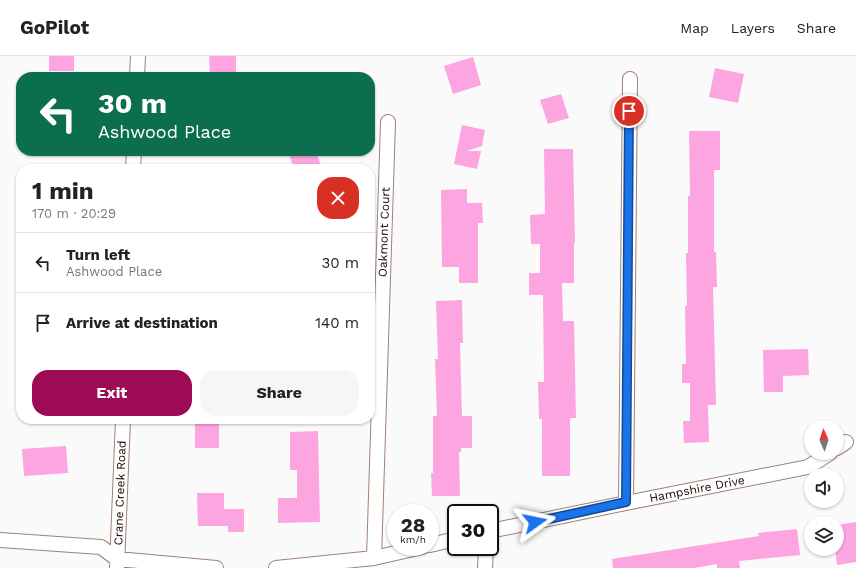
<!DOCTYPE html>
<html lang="en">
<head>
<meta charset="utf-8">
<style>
	:root { --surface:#fff; --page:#f6f6f6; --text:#222; --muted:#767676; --line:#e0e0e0; --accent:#9d0b56 }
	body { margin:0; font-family:"Work Sans",sans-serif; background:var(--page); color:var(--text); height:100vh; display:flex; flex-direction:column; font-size:15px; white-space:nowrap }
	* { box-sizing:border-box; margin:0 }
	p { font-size:13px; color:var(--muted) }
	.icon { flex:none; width:22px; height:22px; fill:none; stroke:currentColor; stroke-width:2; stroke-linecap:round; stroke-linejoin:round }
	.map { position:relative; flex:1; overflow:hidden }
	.side { position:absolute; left:16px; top:108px; width:359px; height:260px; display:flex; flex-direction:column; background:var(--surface); border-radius:16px; box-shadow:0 1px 3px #0004 }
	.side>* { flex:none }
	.hud { position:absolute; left:16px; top:16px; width:359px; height:84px; border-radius:16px; box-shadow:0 1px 3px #0004; background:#0b6e4f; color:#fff; overflow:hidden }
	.needle { width:26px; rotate:357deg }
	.tools { position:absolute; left:804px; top:364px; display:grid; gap:8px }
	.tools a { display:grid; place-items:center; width:40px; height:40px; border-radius:50%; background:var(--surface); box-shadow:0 1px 3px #0004; font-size:20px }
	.speed { position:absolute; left:387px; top:448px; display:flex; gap:8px; font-size:20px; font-weight:700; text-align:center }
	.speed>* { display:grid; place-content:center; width:52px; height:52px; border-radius:50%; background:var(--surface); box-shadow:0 1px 3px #0004; line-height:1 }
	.speed small { font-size:10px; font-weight:400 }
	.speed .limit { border:2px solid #111; border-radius:6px; background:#fff; color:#111 }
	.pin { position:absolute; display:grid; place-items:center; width:34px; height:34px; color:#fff; margin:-17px; border:2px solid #fff; border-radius:50%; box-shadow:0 1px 4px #0007 }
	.me { position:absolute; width:44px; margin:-22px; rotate:78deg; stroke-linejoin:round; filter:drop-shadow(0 0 3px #0008) }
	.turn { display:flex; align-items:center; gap:14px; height:84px; padding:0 16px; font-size:18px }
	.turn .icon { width:52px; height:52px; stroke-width:2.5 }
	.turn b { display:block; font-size:28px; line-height:34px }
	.round { display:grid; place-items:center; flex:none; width:42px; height:42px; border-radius:16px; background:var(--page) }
	.overview { display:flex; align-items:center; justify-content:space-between; height:68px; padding:0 16px }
	h1 { font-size:24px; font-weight:700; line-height:30px }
	.cta { display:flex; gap:8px; margin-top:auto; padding:8px 16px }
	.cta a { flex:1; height:46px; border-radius:16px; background:var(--accent); color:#fff; font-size:16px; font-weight:700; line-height:46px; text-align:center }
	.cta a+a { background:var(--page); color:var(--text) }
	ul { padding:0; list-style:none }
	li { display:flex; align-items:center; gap:12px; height:60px; padding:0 16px; border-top:1px solid var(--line) }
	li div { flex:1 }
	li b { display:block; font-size:15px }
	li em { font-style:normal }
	header { display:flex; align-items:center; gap:24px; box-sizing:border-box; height:56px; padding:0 20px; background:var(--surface); border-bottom:1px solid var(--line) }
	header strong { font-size:19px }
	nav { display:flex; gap:22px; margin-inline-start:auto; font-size:14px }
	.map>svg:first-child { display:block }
	.building { fill:#fda5e1 }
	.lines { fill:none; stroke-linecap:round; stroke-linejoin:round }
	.minor-casing { stroke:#a18173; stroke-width:16 }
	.minor { stroke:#fff; stroke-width:14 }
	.route-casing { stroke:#114b97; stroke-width:10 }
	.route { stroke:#1a73e8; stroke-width:7 }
	.labels { text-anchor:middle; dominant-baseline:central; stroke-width:3.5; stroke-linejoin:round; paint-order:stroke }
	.street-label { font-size:12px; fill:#130804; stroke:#fff }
</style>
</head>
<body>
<header>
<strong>GoPilot</strong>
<nav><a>Map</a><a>Layers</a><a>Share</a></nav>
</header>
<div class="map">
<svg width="856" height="512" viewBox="0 0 856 512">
	<rect width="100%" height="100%" fill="#fafafa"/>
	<path class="building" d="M 49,0 L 74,0 L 74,15 L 49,15 Z
		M 209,0 L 236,0 L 236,18 L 210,19 Z
		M 473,1 L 481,29 L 453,38 L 444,10 Z
		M 715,12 L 744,18 L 738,47 L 709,41 Z
		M 561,38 L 569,62 L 548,68 L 540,44 Z
		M 462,69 L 485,74 L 482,90 L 467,95 L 481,95 L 477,113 L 454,108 Z
		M 689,75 L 720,75 L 720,114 L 714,114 L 714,196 L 716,196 L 717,231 L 713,231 L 716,349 L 708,349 L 709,386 L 684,387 L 683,365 L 690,365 L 690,327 L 682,327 L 682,308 L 686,308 L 685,250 L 687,250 L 686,197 L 688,197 L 688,140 L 690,140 Z
		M 544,93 L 573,93 L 575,187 L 574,187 L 574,227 L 562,227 L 563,265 L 574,265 L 576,362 L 570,362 L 570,420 L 542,420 L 542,363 L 539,363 L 538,326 L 544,326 L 543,239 L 529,239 L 529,217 L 540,217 L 540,188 L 531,188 L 530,159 L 545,158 Z
		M 288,95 L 316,95 L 322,113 L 294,113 Z
		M 467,133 L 467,147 L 482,147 L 483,167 L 478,167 L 478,227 L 459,227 L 459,211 L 442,211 L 441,134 Z
		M 462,244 L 463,287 L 460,287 L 462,360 L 472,360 L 472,392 L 461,392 L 461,396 L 459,396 L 460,440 L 432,440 L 431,417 L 433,417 L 433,360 L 437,360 L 435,303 L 438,303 L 436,245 Z
		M 808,293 L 809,319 L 783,320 L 783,336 L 764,336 L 763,294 Z
		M 195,365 L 219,365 L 219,392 L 195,392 Z
		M 318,375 L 320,466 L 278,467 L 278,442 L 297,442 L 297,414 L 290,414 L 290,376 Z
		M 66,390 L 68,417 L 24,420 L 22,393 Z
		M 197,437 L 224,437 L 224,453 L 244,453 L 244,476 L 228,476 L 228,470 L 198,470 Z
		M 856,466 L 856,506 L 837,509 L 835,493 L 837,493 L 837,469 Z
		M 797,473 L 800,499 L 739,505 L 740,512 L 717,512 L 717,508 L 694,512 L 613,512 L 612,503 L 759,480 L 758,477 Z"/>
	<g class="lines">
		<defs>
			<path id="minor" d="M 137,21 L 138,0
				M 133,113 L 134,95
				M 837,392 L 846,386
				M 626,447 L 630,23
				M 490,475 L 626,447 L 808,411 L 830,397
				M 0,484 L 101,491 L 117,503 L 216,512
				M 430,489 L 456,483
				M 374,502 L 388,66
				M 117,510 L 123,363
				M 276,512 L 374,502 L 422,491
				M 485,512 L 486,491"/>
		</defs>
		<use href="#minor" class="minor-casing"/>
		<use href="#minor" class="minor"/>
	</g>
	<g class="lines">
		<defs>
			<path id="route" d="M 535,466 L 626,446 L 629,55"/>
		</defs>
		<use href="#route" class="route-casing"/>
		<use href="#route" class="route"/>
	</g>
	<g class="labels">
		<g class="street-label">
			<text transform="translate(384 176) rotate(-88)">Oakmont Court</text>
			<text transform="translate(697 433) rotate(-11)">Hampshire Drive</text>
			<text transform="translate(120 437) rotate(-88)">Crane Creek Road</text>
		</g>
	</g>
</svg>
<div class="tools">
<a><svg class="needle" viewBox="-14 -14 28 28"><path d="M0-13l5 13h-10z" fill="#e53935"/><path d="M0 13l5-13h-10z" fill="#767676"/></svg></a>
<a><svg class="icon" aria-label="sound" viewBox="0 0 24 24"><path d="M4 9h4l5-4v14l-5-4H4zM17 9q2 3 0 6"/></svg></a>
<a><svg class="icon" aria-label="layers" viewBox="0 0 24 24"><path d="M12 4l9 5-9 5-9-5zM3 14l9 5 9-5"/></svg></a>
</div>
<div class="speed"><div>28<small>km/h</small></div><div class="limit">30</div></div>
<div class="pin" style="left:629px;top:55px;background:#d93025"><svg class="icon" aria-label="arrive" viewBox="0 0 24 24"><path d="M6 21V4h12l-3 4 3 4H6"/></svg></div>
<svg class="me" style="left:535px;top:466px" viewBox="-20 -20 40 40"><path d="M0-17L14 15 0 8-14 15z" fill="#1a73e8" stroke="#fff" stroke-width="4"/></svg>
<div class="hud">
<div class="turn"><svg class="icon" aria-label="left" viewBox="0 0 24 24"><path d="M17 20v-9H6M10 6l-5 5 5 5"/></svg><div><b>30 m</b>Ashwood Place</div></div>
</div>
<section class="side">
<div class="overview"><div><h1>1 min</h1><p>170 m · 20:29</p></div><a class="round" style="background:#d93025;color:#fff"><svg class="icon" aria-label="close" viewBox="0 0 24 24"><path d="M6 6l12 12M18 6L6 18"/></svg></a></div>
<ul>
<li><svg class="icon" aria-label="left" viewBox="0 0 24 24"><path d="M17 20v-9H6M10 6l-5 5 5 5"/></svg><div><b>Turn left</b><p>Ashwood Place</p></div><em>30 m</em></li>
<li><svg class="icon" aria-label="arrive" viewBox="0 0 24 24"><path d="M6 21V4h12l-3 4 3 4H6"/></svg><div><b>Arrive at destination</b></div><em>140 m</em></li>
</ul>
<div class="cta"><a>Exit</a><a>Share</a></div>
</section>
</div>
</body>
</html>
